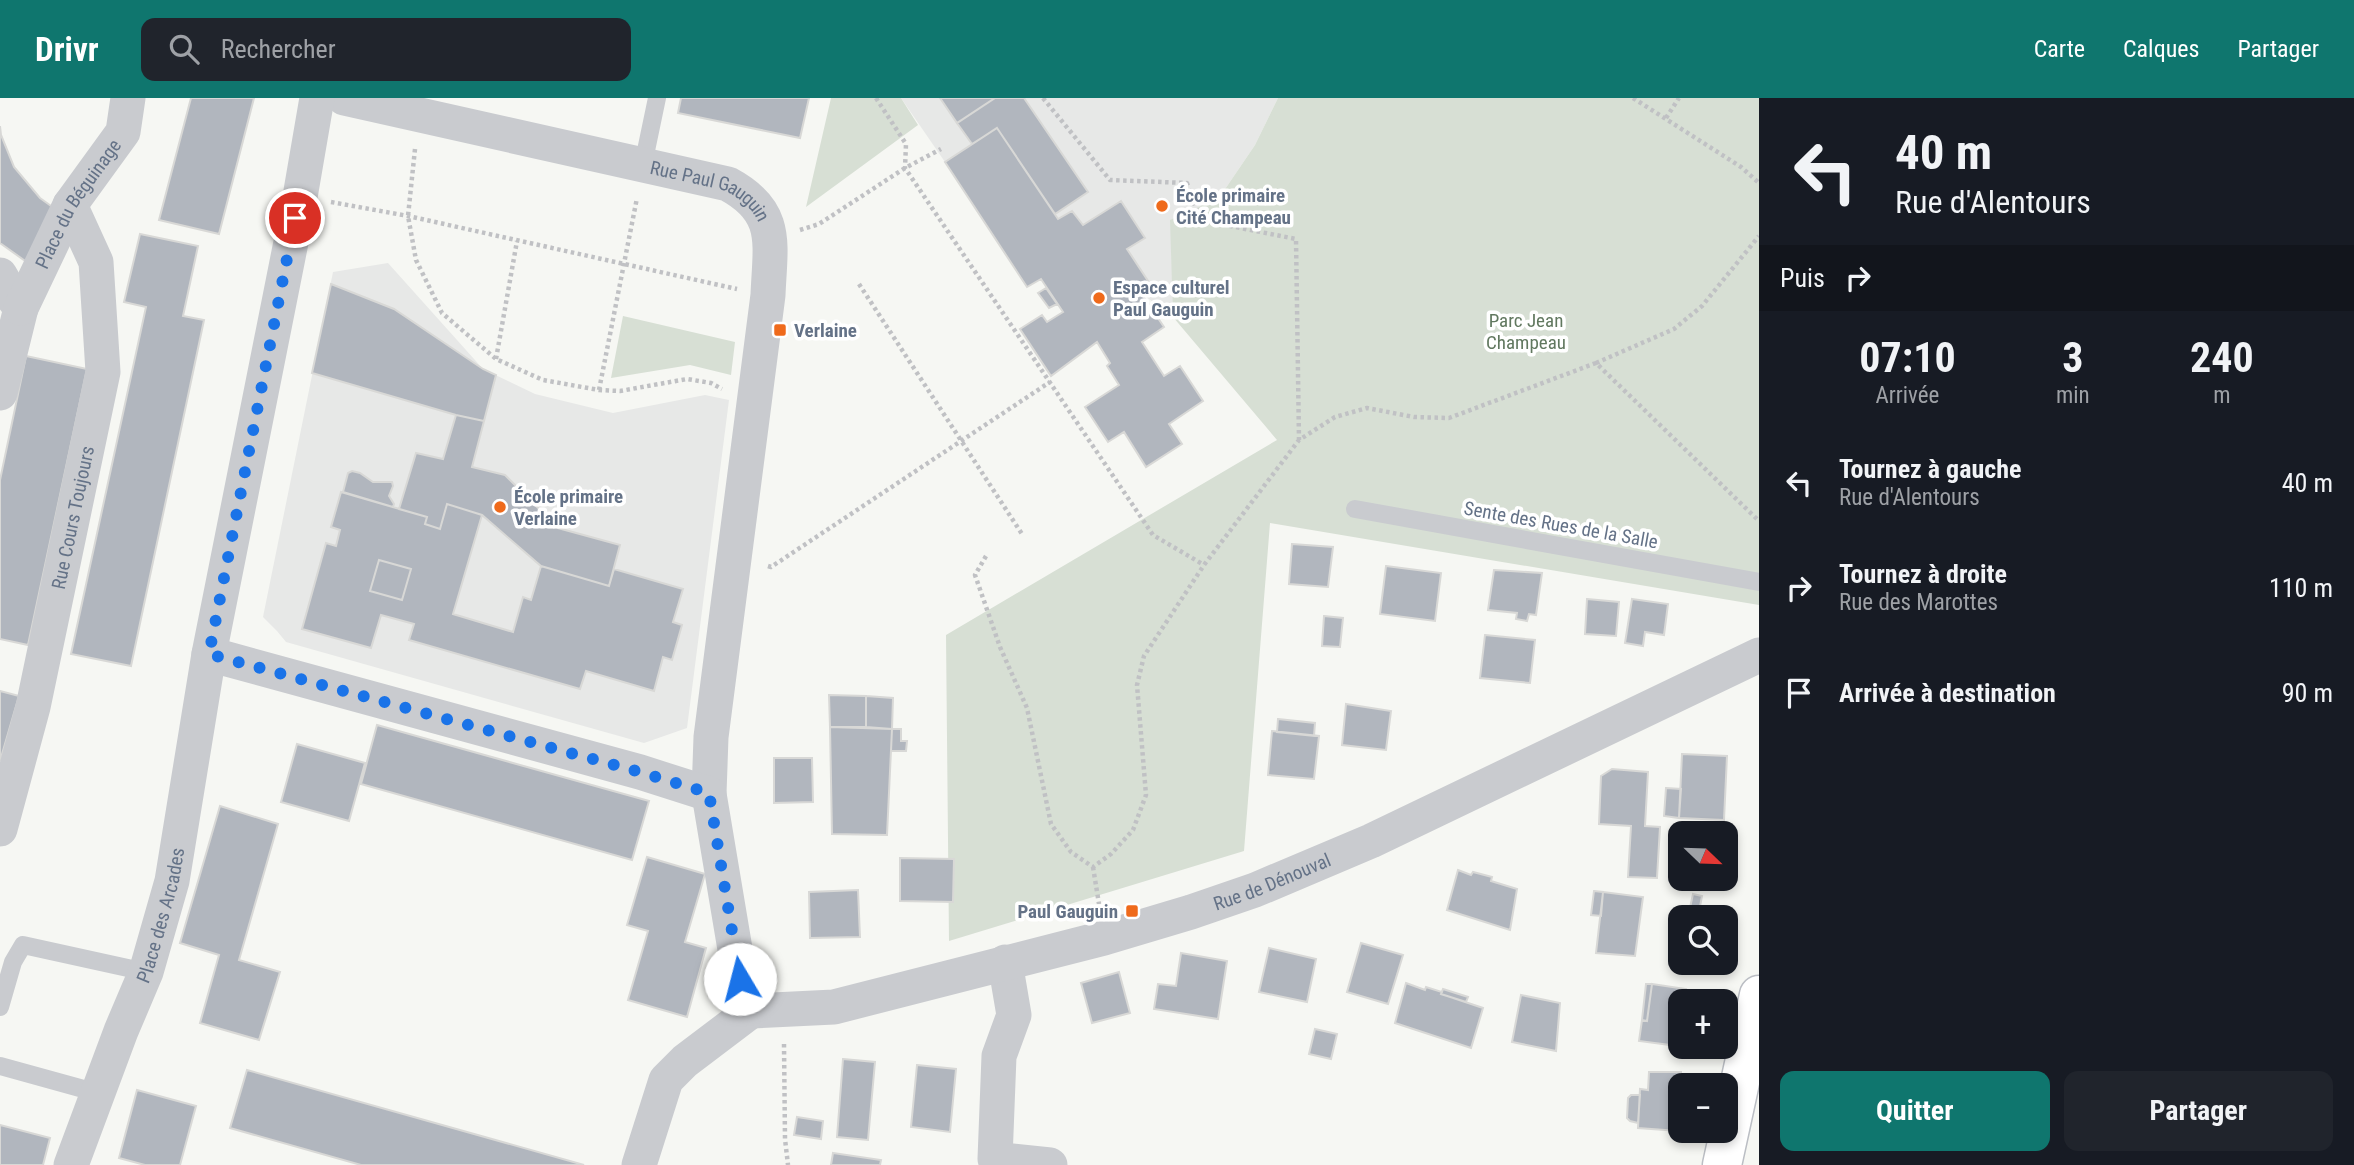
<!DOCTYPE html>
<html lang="fr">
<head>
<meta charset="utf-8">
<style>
	:root { --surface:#171b24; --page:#20242c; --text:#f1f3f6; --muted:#9ea1a6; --accent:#0f766e }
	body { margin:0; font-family:"Roboto Condensed",sans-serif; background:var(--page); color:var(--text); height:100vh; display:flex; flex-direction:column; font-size:26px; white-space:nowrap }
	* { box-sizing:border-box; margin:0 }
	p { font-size:23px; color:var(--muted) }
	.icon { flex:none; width:38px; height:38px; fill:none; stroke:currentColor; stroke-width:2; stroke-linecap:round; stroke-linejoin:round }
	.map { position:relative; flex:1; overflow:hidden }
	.panel { display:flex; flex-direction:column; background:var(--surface); width:595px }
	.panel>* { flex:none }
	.hud { background:#171b24; color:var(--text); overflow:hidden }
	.needle { width:46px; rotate:113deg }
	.buttons { position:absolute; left:1668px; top:723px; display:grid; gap:14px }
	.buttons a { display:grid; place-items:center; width:70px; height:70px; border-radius:14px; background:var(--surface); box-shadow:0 4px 10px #0003; font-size:35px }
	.pin { position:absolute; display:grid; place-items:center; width:60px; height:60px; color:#fff; margin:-30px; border:4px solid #fff; border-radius:50%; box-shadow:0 2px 7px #0007 }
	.me { position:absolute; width:77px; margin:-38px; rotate:352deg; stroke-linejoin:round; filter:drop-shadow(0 0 5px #0008) }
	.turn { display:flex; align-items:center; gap:24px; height:147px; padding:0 21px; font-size:32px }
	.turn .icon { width:91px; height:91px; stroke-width:2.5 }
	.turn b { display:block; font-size:49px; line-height:60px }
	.then { display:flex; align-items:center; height:66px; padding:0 21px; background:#0003; gap:14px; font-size:26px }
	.eta { display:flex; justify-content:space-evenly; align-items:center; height:119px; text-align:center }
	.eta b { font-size:42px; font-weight:700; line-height:49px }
	.cta { display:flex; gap:14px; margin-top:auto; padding:14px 21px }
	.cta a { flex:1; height:80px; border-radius:14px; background:var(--accent); color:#fff; font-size:28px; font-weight:700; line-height:80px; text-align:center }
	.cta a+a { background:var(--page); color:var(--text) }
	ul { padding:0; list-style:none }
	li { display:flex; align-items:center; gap:21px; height:105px; padding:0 21px }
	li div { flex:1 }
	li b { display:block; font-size:26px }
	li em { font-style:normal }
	header { display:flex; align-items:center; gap:42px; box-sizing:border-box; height:98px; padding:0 35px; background:var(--accent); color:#fff }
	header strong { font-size:33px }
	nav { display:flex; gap:38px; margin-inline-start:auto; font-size:24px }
	.search { width:490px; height:63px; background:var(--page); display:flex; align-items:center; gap:18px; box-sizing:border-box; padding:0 24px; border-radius:14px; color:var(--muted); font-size:26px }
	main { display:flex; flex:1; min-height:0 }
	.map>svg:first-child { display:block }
	.built { fill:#e7e8e7 }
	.green { fill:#d7dfd4 }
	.building { fill:#b1b6be; stroke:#d8d8d6; stroke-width:2; fill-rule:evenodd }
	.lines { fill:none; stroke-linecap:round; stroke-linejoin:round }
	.secondary-casing { stroke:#bbbec4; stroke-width:41 }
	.path { stroke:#c0c1c4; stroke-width:4.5; stroke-dasharray:3.5 3.5; stroke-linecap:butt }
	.lane { stroke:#c9cbcf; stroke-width:18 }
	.street { stroke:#c9cbcf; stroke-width:35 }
	.secondary { stroke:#fff; stroke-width:38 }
	.route { stroke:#1a73e8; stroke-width:12; stroke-dasharray:0 21.6 }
	.poi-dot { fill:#ef6a1b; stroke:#fff; stroke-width:2.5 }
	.labels { text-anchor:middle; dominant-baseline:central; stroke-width:7; stroke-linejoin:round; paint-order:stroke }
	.poi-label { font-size:19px; font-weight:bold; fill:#647287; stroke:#fff; text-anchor:start }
	.street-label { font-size:19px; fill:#647287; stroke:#fff }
	.park-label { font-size:19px; fill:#61785f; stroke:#fff }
</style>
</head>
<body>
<header>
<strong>Drivr</strong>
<div class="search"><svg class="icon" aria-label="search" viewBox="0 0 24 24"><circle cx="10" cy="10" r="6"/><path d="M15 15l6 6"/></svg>Rechercher</div>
<nav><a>Carte</a><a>Calques</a><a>Partager</a></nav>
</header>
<main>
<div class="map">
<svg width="1759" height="1067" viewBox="0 0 1759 1067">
	<rect width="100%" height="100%" fill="#f6f7f3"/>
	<path class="built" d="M 901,0 L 1278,0 L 1255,47 L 1219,100 L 1171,122 L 1173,219 L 1141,195 L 1151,189 L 1127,151 L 1144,140 L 1121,104 L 1083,127 L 1072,113 L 1058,121 L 997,30 L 945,64 Z
		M 388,165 L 483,271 L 535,296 L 613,315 L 705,297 L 729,302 L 687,630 L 644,645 L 286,544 L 277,533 L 263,519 L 333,174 Z"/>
	<path class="green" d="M 831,0 L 901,0 L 918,27 L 806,109 Z
		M 1278,0 L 1759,0 L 1759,507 L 1270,425 L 1244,753 L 949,843 L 946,537 L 1277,342 L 1173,219 L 1170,122 L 1219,100 L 1255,47 Z
		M 623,218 L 735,244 L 731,277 L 690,267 L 611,280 Z"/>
	<path class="building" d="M 191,0 L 254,0 L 219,136 L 159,122 Z
		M 681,0 L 809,0 L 800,40 L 678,15 Z
		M 940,0 L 995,0 L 957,25 Z
		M 995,0 L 1024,0 L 1088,94 L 1055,116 L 997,30 L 972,46 L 957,25 Z
		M 0,28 L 1,37 L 14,69 L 40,100 L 58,113 L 28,165 L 0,145 Z
		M 997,30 L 1058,121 L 1072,113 L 1083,127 L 1121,103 L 1145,140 L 1127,151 L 1152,189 L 1141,195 L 1164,229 L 1142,244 L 1164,278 L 1180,268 L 1203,303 L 1169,326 L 1182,346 L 1146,369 L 1124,334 L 1108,344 L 1085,309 L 1119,287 L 1107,268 L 1110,265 L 1097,244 L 1051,278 L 1020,231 L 1042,217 L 1047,224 L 1063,214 L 1041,181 L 1027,189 L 945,64 Z
		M 140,136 L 198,148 L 183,218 L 204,222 L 131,568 L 71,556 L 146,209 L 124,204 Z
		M 331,186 L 394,211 L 483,271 L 496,277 L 484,323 L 456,317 L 312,275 Z
		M 1046,190 L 1057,206 L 1049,210 L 1038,195 Z
		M 26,258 L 87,271 L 28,547 L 0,541 L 0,382 Z
		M 456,317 L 484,323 L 472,369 L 505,377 L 558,430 L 620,447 L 609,488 L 541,468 L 482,417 L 447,406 L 440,431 L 425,426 L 427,419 L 399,411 L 416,355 L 443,361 Z
		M 352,373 L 360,375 L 373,384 L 392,384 L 393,388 L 389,398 L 394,406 L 393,409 L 343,394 L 348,375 Z
		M 341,394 L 427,419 L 425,426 L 440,431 L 447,406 L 482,417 L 453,516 L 513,534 L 523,499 L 531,502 L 541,468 L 609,488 L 614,471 L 683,491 L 673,524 L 682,527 L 672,562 L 663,559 L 654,593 L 586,573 L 580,591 L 409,542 L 414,526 L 381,517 L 371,550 L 302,531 L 326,445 L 336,448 L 340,432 L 331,429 ZM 379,462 L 411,471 L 402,502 L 370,493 Z
		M 1292,446 L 1333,449 L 1328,489 L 1289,486 Z
		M 379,462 L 411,471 L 402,502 L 370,493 Z
		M 1386,468 L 1441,475 L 1435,523 L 1380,516 Z
		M 1494,472 L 1542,475 L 1536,517 L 1529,516 L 1527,523 L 1516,521 L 1517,515 L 1488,512 Z
		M 1587,501 L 1619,504 L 1616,538 L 1585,536 Z
		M 1632,501 L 1668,506 L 1664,537 L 1645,534 L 1643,548 L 1625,545 Z
		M 1324,518 L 1343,520 L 1340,549 L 1322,548 Z
		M 1485,537 L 1535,542 L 1530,585 L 1480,580 Z
		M 0,593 L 19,598 L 0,663 Z
		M 829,597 L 866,598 L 866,629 L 830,629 Z
		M 866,598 L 893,600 L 892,631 L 866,629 Z
		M 1346,606 L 1391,613 L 1386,652 L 1342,647 Z
		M 1278,621 L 1315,625 L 1314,638 L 1277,634 Z
		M 377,627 L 649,703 L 632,762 L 361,686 Z
		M 830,629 L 892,631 L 887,737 L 832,736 Z
		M 892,631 L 901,631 L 901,643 L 907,643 L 906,653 L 891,653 Z
		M 1272,633 L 1319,638 L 1314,681 L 1268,677 Z
		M 297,646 L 365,665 L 349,723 L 281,704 Z
		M 1682,656 L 1727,658 L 1724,722 L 1679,720 Z
		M 774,660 L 812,660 L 813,704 L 774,705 Z
		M 1612,671 L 1648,674 L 1645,728 L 1660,729 L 1657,780 L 1628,779 L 1631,728 L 1599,726 L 1601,678 Z
		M 1666,690 L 1681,691 L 1679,720 L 1664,718 Z
		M 220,708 L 278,726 L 239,862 L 280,874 L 259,942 L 200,925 L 219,857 L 180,845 Z
		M 647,759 L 705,776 L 685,844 L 706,850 L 687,919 L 628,902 L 648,833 L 627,827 Z
		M 900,760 L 954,761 L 953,804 L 900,803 Z
		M 1458,772 L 1471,777 L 1473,774 L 1492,779 L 1491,783 L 1517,791 L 1510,832 L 1447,812 Z
		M 858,792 L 860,839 L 810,840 L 809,794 Z
		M 1594,793 L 1603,794 L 1601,818 L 1591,817 Z
		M 1603,794 L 1643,799 L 1635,858 L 1596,855 Z
		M 1693,796 L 1702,798 L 1698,819 L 1688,819 Z
		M 1361,845 L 1403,857 L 1388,906 L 1347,894 Z
		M 1269,850 L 1316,861 L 1307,904 L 1259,894 Z
		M 1181,855 L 1227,863 L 1218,921 L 1154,911 L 1158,886 L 1176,888 Z
		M 1119,874 L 1130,915 L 1092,925 L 1081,885 Z
		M 1406,885 L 1425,892 L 1426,889 L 1442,894 L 1441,896 L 1483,910 L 1471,950 L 1395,925 Z
		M 1646,886 L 1652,886 L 1647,923 L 1642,922 Z
		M 1652,886 L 1686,891 L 1684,903 L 1680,903 L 1678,948 L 1639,943 L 1642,922 L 1647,923 Z
		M 1443,891 L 1468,899 L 1466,904 L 1441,896 Z
		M 1521,897 L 1560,905 L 1556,953 L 1512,944 Z
		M 1315,931 L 1337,936 L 1331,961 L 1309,956 Z
		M 843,961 L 875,964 L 868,1042 L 837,1039 Z
		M 917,967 L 956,971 L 950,1034 L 911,1029 Z
		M 247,972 L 584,1067 L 361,1067 L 230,1030 Z
		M 1649,974 L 1681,974 L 1678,1033 L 1638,1030 L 1640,991 L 1648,992 Z
		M 137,992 L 196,1008 L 180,1067 L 145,1067 L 119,1060 Z
		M 1631,997 L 1640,997 L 1638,1025 L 1630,1023 L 1627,1020 L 1628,1000 Z
		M 797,1019 L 823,1023 L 821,1041 L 794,1037 Z
		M 0,1027 L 50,1040 L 43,1067 L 0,1067 Z
		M 833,1055 L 881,1062 L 880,1067 L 831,1067 Z"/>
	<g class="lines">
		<defs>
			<path id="secondary" d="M 1722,1067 L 1759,897"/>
		</defs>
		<use href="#secondary" class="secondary-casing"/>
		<path class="path" d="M 876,0 L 906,46 L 905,70 L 1153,437 L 1204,467
			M 1043,0 L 1110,82 L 1187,85 L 1200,122 L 1296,141 L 1299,342
			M 1633,0 L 1741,69 L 1759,85
			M 1666,20 L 1679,0
			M 415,51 L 408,118 L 416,162 L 442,215 L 496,261 L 543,282 L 599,292 L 620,293 L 687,281 L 711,285 L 722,291
			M 331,104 L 408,118 L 737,191
			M 800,132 L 819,126 L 905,70 L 941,51
			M 859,186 L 1022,436
			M 496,261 L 517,143
			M 1596,265 L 1674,231 L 1702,208 L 1759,138
			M 599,292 L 637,100
			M 986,458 L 975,477 L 1000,549 L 1027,610 L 1051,726 L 1071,754 L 1093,769 L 1111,756 L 1133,732 L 1146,697 L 1137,587 L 1144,558 L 1204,467 L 1299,342 L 1335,319 L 1367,310 L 1414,319 L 1449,320 L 1596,265 L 1759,423
			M 768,468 L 771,469 L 1050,284
			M 1093,769 L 1099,806
			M 784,946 L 785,1041 L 788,1067"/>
		<path class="lane" d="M 643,67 L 657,0
			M 1355,411 L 1759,484
			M 0,909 L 13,864 L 23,847 L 146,874
			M 0,968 L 98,995"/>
		<g class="street">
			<path id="s1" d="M 344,0 L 728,86 C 780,114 770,146 768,197 L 711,639 L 709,696 L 740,881 L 751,913"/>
			<path d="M 0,177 L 14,201 L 21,210 L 0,295"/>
			<path id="s2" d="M 21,210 L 70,107 L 123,34 L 128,0"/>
			<path d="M 209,556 L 640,674 L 709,696"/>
			<path id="s3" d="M 0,731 L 33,609 L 103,274 L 96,164 L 70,107"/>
			<path d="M 1005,864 L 1014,917 L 999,958 L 995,1061 L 1050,1067"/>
			<path id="s4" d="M 751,913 L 834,909 L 1104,840 L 1191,814 L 1255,792 L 1371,743 L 1759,557"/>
			<path id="s5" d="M 71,1067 L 121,933 L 146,874 L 172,783 L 209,556 L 300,99 L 317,0"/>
			<path d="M 639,1067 L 666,982 L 685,963 L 751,913"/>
		</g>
		<use href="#secondary" class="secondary"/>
	</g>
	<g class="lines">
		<path class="route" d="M 295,120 L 209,556 L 640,674 L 709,695 L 740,881"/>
	</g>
	<g class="poi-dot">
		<circle cx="1162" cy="108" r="7"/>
		<circle cx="1099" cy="200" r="7"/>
		<rect x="773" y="225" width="14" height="14" rx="3.5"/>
		<circle cx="500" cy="409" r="7"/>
		<rect x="1125" y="806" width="14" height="14" rx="3.5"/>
	</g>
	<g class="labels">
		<g class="poi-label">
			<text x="1176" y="97">École primaire<tspan x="1176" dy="22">Cité Champeau</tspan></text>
			<text x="1113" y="189">Espace culturel<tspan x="1113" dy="22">Paul Gauguin</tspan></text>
			<text x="794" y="232">Verlaine</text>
			<text x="514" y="398">École primaire<tspan x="514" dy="22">Verlaine</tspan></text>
			<text x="1118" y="813" text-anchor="end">Paul Gauguin</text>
		</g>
		<g class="street-label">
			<text stroke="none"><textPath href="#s1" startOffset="380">Rue Paul Gauguin</textPath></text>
			<text stroke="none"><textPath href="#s2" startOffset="119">Place du Béguinage</textPath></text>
			<text stroke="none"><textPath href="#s3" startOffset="320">Rue Cours Toujours</textPath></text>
			<text transform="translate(1561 427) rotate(10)">Sente des Rues de la Salle</text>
			<text stroke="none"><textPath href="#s4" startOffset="539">Rue de Dénouval</textPath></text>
			<text stroke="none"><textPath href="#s5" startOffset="266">Place des Arcades</textPath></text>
		</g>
		<g class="park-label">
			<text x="1526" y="222">Parc Jean<tspan x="1526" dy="22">Champeau</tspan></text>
		</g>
	</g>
</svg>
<div class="buttons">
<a><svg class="needle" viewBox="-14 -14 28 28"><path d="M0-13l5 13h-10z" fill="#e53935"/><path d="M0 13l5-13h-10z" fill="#9ea1a6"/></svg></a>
<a><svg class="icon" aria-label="search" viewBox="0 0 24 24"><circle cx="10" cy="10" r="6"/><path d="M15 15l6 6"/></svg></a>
<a>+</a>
<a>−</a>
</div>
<div class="pin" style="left:295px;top:120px;background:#d93025"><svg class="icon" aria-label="arrive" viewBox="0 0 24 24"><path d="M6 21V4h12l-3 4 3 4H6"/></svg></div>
<svg class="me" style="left:740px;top:881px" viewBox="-20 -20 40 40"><circle r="19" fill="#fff"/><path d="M0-13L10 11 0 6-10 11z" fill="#1a73e8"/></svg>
</div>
<section class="panel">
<div class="hud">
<div class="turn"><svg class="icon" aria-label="left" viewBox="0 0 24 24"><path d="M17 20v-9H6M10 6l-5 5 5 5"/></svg><div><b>40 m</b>Rue d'Alentours</div></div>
<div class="then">Puis<svg class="icon" aria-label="right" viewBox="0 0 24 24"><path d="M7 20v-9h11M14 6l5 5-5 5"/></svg></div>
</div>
<div class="eta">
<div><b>07:10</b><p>Arrivée</p></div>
<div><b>3</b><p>min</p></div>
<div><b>240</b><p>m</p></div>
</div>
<ul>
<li><svg class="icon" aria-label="left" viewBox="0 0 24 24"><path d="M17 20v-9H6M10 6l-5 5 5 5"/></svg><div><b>Tournez à gauche</b><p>Rue d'Alentours</p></div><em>40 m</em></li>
<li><svg class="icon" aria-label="right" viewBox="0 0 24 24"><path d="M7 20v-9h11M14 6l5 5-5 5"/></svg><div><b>Tournez à droite</b><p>Rue des Marottes</p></div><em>110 m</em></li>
<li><svg class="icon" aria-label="arrive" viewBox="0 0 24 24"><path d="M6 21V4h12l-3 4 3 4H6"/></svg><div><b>Arrivée à destination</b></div><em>90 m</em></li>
</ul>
<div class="cta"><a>Quitter</a><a>Partager</a></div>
</section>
</main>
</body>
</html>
